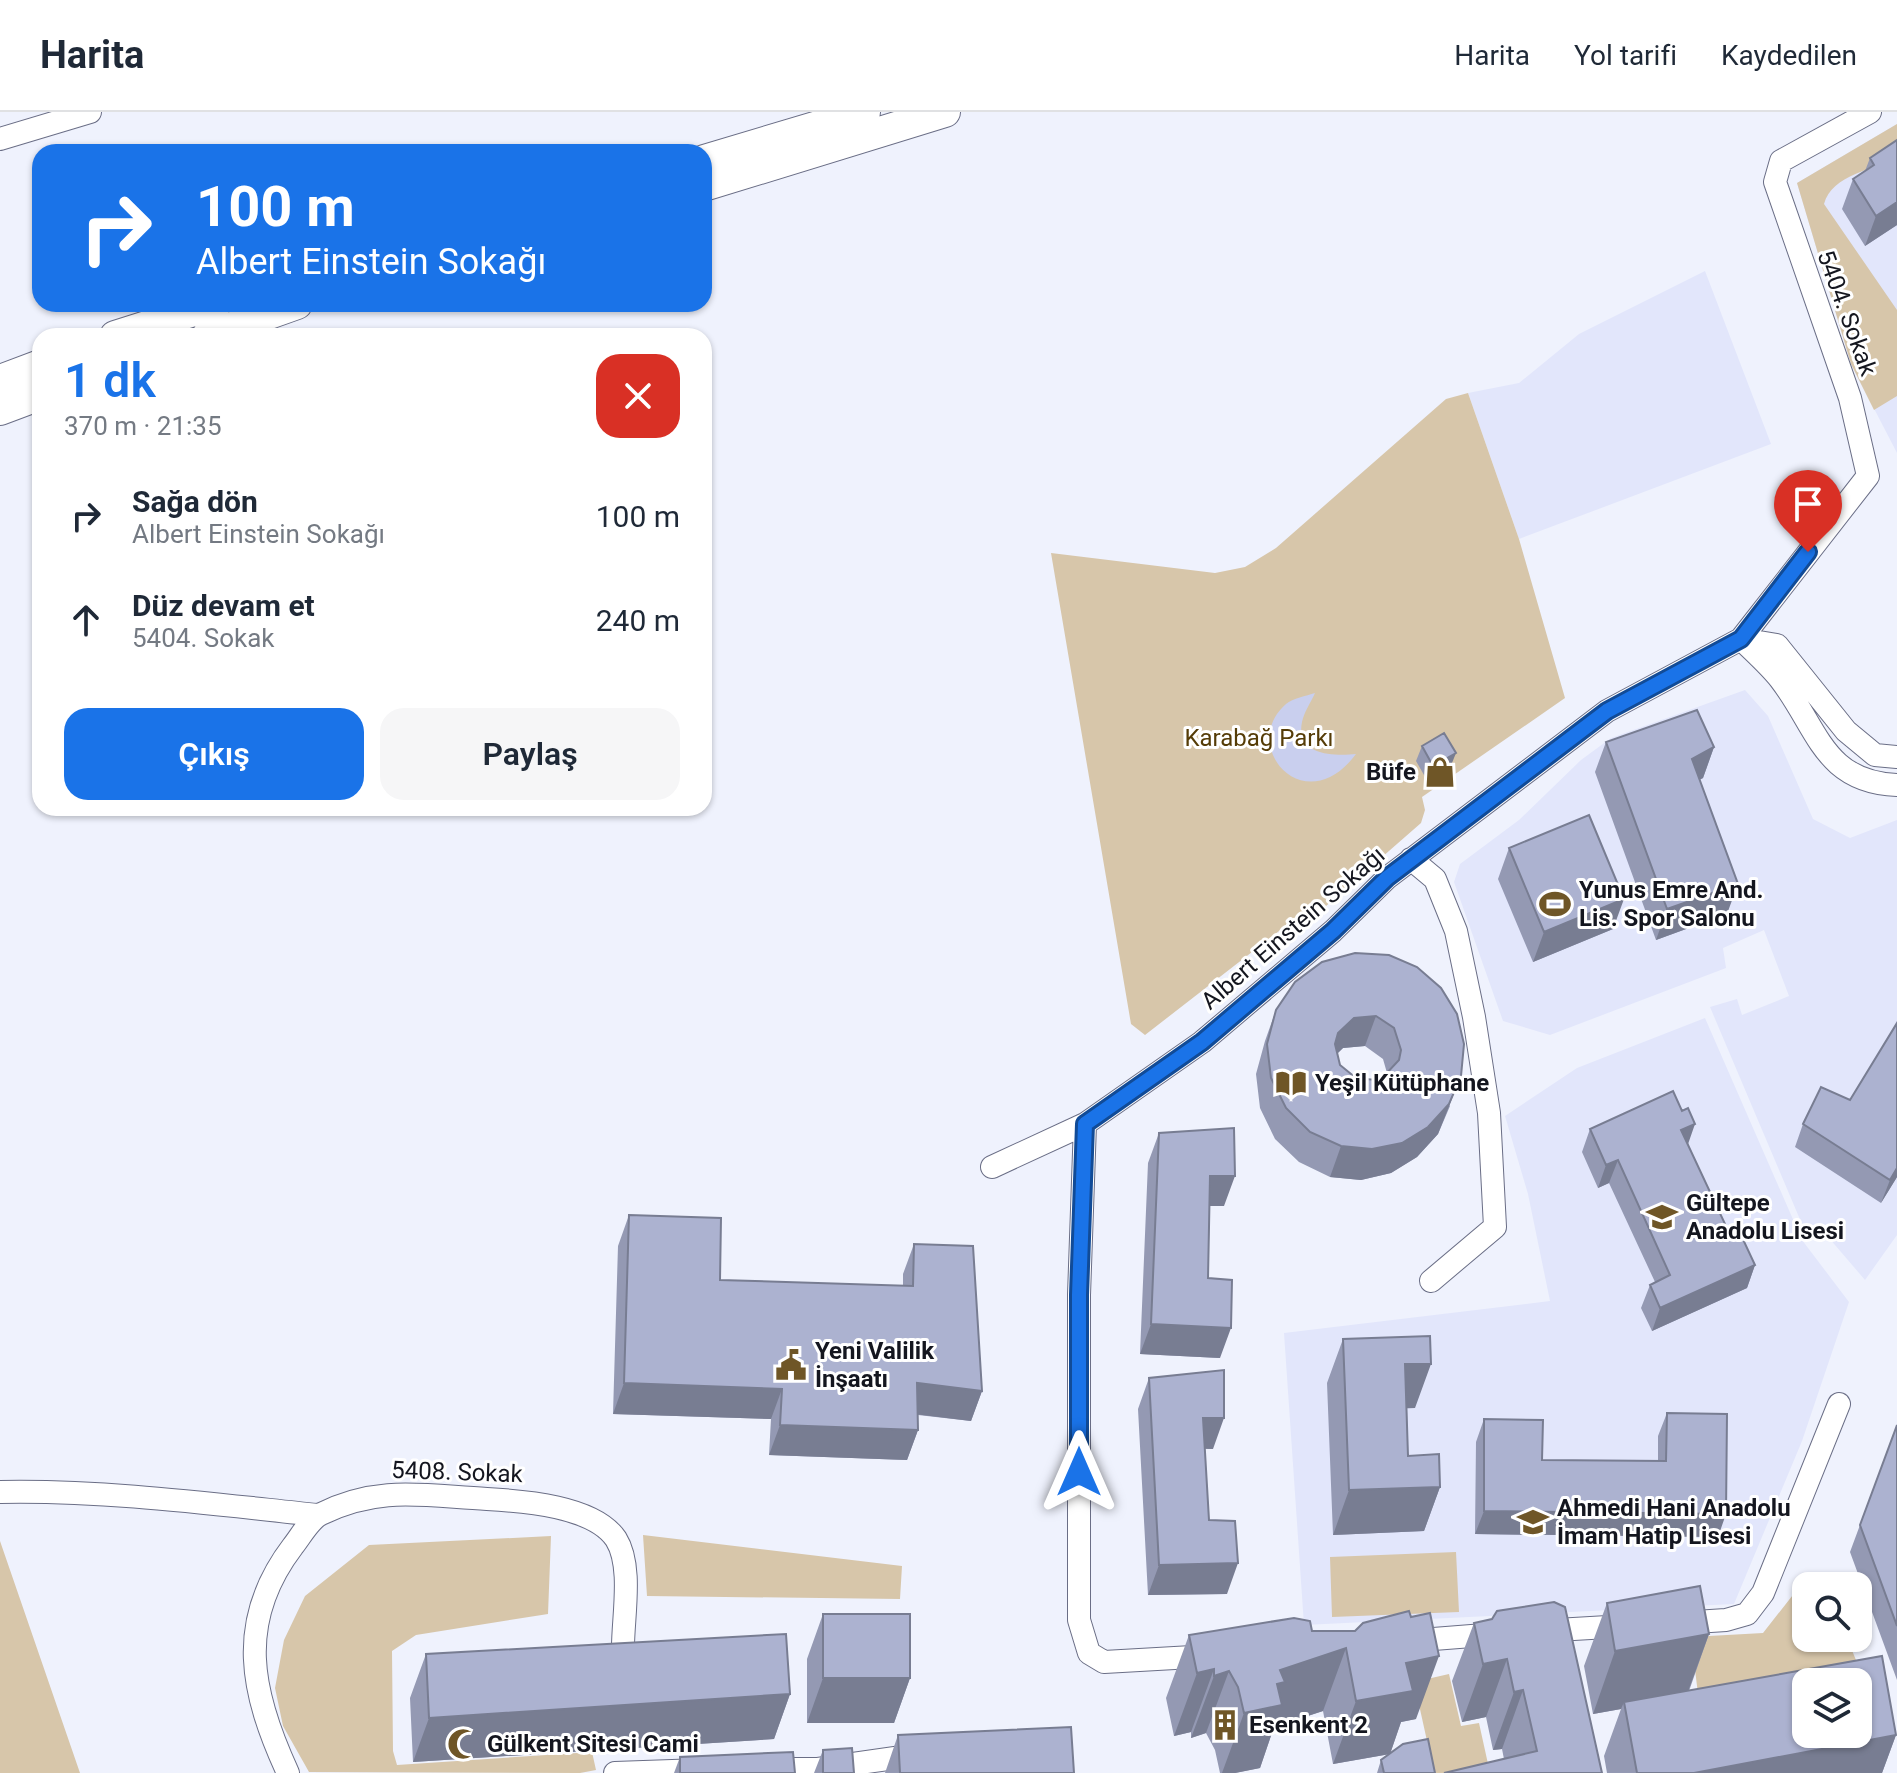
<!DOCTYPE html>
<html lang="tr">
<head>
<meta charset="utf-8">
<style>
	:root { --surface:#fff; --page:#f6f6f7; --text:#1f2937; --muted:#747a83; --line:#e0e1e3; --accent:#1a73e8 }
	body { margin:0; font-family:Roboto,sans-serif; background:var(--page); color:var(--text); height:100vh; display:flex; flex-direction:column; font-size:30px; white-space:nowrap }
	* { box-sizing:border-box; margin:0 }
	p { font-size:26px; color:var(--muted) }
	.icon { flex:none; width:44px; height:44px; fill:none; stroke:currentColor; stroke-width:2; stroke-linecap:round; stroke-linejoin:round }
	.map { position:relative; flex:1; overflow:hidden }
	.panel { position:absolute; left:32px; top:216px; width:680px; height:488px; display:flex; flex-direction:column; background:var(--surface); border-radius:24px; box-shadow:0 2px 6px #0004 }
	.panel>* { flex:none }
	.top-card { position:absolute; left:32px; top:32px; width:680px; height:168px; border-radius:24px; box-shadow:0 2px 6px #0004; background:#1a73e8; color:#fff; overflow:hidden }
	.tools { position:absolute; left:1792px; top:1460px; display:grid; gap:16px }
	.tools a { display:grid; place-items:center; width:80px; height:80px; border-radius:16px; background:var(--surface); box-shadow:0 2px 6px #0004; font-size:40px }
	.pin { position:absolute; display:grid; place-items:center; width:68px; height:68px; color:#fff; margin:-82px -34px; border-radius:50% 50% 50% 0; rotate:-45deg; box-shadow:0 0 8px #0007 }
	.pin .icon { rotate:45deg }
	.me { position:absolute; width:88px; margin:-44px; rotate:0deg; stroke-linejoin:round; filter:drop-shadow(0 0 6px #0008) }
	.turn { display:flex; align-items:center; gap:28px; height:168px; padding:0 32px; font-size:36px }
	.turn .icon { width:104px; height:104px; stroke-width:2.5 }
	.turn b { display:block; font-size:56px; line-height:68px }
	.round { display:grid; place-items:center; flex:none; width:84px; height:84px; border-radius:24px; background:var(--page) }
	.head { display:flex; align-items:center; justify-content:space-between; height:136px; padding:0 32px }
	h1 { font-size:48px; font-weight:600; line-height:60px; color:var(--accent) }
	.action { display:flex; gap:16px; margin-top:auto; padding:16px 32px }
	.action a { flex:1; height:92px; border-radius:24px; background:var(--accent); color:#fff; font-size:32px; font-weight:600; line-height:92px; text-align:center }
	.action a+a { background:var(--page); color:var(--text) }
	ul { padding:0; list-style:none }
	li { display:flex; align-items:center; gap:24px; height:104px; padding:0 32px }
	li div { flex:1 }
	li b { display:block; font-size:30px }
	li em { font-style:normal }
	header { display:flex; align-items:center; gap:48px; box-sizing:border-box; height:112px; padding:0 40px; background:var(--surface); border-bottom:2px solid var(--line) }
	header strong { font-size:38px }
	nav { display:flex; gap:44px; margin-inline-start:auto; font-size:28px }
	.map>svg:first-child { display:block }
	.built { fill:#e2e6fb }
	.green { fill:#d7c6aa }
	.water { fill:#c9cfee }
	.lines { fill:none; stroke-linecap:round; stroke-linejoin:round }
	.street-casing { stroke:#6a6e86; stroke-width:24 }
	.secondary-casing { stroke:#6a6e86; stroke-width:32 }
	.street { stroke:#fff; stroke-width:22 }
	.secondary { stroke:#fff; stroke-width:30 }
	.wall { fill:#9499b3; fill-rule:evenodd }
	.shaded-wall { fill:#787d92 }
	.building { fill:#acb2d0; stroke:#787d92; stroke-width:2; fill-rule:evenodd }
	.route-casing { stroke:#114b97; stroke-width:20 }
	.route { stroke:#1a73e8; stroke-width:14 }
	.labels { text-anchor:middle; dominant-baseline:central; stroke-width:6; stroke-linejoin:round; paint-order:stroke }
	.street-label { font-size:24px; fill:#14161f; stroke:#fff }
	.park-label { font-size:24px; fill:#553c07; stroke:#fff }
	.poi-label { font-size:24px; font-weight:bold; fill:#14161f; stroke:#fff; text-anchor:start }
</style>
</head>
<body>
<header>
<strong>Harita</strong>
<nav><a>Harita</a><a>Yol tarifi</a><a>Kaydedilen</a></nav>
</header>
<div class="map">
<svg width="1897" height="1661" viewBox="0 0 1897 1661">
	<rect width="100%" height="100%" fill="#eff2fd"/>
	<path class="built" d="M 1897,12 L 1897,341 L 1851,252 L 1797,71 Z
		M 1705,159 L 1771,332 L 1519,427 L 1468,281 L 1519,271 L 1579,222 Z
		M 1745,578 L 1768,604 L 1813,707 L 1850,726 L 1897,708 L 1897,1123 L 1865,1168 L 1823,1119 L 1807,1124 L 1710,895 L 1737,887 L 1742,903 L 1789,884 L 1764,818 L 1723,836 L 1726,856 L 1550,923 L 1503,909 L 1454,770 L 1460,752 L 1519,708 L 1581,648 L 1611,626 Z
		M 1705,906 L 1802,1128 L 1849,1190 L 1802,1329 L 1734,1492 L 1304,1513 L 1284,1221 L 1550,1189 L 1528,1082 L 1505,1004 L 1577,956 Z"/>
	<path class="green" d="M 1897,12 L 1897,43 C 1874,59 1832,62 1824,92 L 1897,198 L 1897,284 L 1874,298 L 1851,252 L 1797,71 Z
		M 1468,281 L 1519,427 L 1565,586 L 1422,685 L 1425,698 L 1421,711 L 1310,808 L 1292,809 L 1145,923 L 1131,912 L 1051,441 L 1215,461 L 1245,455 L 1276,436 L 1446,287 Z
		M 643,1423 L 902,1454 L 900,1487 L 647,1484 Z
		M 551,1424 L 548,1502 L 416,1523 L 392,1539 L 393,1639 L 397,1653 L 592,1640 L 596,1658 L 580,1661 L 309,1660 L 283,1614 L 275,1576 L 284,1528 L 305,1484 L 369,1433 Z
		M 0,1429 L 80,1661 L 0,1661 Z
		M 1456,1440 L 1459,1500 L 1332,1505 L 1330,1445 Z
		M 1806,1478 L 1806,1526 L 1847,1526 L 1860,1558 L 1698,1582 L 1691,1525 L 1763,1521 L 1796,1479 Z
		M 1449,1562 L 1461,1614 L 1479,1611 L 1490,1661 L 1406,1661 L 1431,1647 L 1414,1570 Z"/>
	<path class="water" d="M 1315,581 C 1311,590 1304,600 1302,610 C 1295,644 1335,644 1356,642 C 1305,711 1238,634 1286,592 C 1293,586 1306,584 1315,581 Z"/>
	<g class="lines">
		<defs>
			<path id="street" d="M 0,27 L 90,0
				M 1897,645 L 1875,643 L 1846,619 L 1777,533 L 1741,527 C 1754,540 1769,553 1780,567 C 1818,616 1823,670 1897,673
				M 1411,747 L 1435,767 L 1456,819 L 1474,905 L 1489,1001 L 1495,1115 L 1431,1169
				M 1085,1012 L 1079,1183 L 1079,1508 L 1089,1541 L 1104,1550 L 1210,1544
				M 992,1055 L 1085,1012 L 1202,930 L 1333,819 L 1387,766 L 1607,599 L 1741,527 L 1868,364 L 1850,286 L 1775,70 L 1781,49 L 1870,0
				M 0,1380 C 106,1378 212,1392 317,1403
				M 1679,1511 L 1726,1508 L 1747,1502 L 1763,1481 L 1839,1292
				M 1539,1519 L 1625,1514
				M 1408,1529 L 1497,1522
				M 764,1657 L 818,1657 L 916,1643
				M 288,1661 C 251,1581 235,1510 293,1434 C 301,1424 310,1407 321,1402 C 379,1373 425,1384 487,1387 C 523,1389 594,1394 616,1427 C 633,1454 623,1504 623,1535
				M 615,1661 L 701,1658"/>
			<path id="secondary" d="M 704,48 L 865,0
				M 704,74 L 945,0
				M 115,224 L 216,192
				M 207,224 L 297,192
				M 0,268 L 40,253
				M 0,298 L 40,283"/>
		</defs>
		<use href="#street" class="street-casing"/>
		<use href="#secondary" class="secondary-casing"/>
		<use href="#street" class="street"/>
		<use href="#secondary" class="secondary"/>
	</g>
	<path class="wall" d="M 1897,28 L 1897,113 L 1865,134 L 1842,97 L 1853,67 L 1865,59 L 1870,46 Z
		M 1606,630 L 1714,635 L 1703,666 L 1699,668 L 1727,802 L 1656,828 L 1595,660 Z
		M 1422,634 L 1450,656 L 1428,670 L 1416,649 Z
		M 1509,736 L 1613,817 L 1533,850 L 1498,767 Z
		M 1355,841 L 1450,994 L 1438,1022 L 1417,1045 L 1391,1061 L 1361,1068 L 1330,1065 L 1299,1050 L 1275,1027 L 1260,996 L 1256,962 L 1265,929 L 1276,898 ZM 1365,934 L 1383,947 L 1387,961 L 1385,963 L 1376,968 L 1356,966 L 1340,953 L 1337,942 L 1343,936 Z
		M 1897,911 L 1897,1065 L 1881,1091 L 1795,1035 L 1803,1012 L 1850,988 Z
		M 1590,1017 L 1688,1032 L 1732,1127 L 1755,1153 L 1747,1176 L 1652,1219 L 1641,1196 L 1650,1173 L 1655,1170 L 1609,1071 L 1598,1076 L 1582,1040 Z
		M 1159,1021 L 1224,1094 L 1210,1094 L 1208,1166 L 1220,1246 L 1140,1242 L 1148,1051 Z
		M 629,1103 L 720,1168 L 903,1174 L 903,1162 L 914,1132 L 982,1279 L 971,1309 L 918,1303 L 918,1318 L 907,1348 L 769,1343 L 771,1307 L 613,1302 L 618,1134 Z
		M 1343,1227 L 1415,1296 L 1407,1296 L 1408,1344 L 1440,1375 L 1424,1419 L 1333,1423 L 1327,1271 Z
		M 1149,1266 L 1213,1337 L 1205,1337 L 1209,1408 L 1227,1482 L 1148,1483 L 1138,1297 Z
		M 1667,1301 L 1718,1425 L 1475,1422 L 1476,1330 L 1484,1307 L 1542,1348 L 1658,1349 L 1658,1324 Z
		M 1897,1313 L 1897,1568 L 1850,1440 Z
		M 1607,1491 L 1709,1522 L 1689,1579 L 1896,1623 L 1882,1661 L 1607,1661 L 1604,1644 L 1621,1597 L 1593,1602 L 1584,1554 Z
		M 823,1502 L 910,1566 L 894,1611 L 807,1611 L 807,1547 Z
		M 1492,1507 L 1602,1661 L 1504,1647 L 1502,1637 L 1493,1638 L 1486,1605 L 1462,1610 L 1452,1569 L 1474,1511 Z
		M 1312,1519 L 1355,1519 L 1416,1607 L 1401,1610 L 1390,1642 L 1435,1661 L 1377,1661 L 1381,1648 L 1390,1642 L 1333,1652 L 1323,1599 L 1274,1615 L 1260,1656 L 1235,1661 L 1220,1661 L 1215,1638 L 1206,1621 L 1191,1626 L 1191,1620 L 1174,1624 L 1166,1586 L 1189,1523 Z
		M 426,1542 L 790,1582 L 774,1627 L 413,1650 L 410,1586 Z
		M 898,1623 L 1074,1661 L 885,1661 Z
		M 823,1638 L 854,1661 L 814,1661 Z
		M 680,1645 L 795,1661 L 674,1661 Z"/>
	<path class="shaded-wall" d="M 1897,90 L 1897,113 L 1865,134 L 1876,104 Z
		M 1714,635 L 1703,666 L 1680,677 L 1692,647 Z
		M 1456,641 L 1450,656 L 1428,670 L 1433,654 Z
		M 1738,772 L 1727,802 L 1656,828 L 1667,797 Z
		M 1624,787 L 1613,817 L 1533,850 L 1544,820 Z
		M 1376,904 L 1365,934 L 1343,936 L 1327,951 L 1338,921 L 1354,906 Z
		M 1461,964 L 1438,1022 L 1417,1045 L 1391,1061 L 1361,1068 L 1330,1065 L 1341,1034 Z
		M 1695,1012 L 1687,1035 L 1681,1018 Z
		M 1618,1048 L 1609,1071 L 1598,1076 L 1606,1053 Z
		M 1897,1056 L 1897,1065 L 1881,1091 L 1890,1068 Z
		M 1210,1064 L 1235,1064 L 1224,1094 L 1199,1094 Z
		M 1755,1153 L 1747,1176 L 1652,1219 L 1660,1196 Z
		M 1151,1212 L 1231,1216 L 1220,1246 L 1140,1242 Z
		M 1405,1252 L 1431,1252 L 1415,1296 L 1389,1297 Z
		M 624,1271 L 782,1277 L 771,1307 L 613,1302 Z
		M 917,1271 L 982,1279 L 971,1309 L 906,1301 Z
		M 1203,1306 L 1224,1306 L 1213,1337 L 1192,1336 Z
		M 780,1313 L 918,1318 L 907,1348 L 769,1343 Z
		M 1440,1375 L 1424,1419 L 1333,1423 L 1349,1378 Z
		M 1484,1399 L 1726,1402 L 1718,1425 L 1475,1422 Z
		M 1238,1451 L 1227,1482 L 1148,1483 L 1159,1453 Z
		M 1709,1522 L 1686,1585 L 1624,1590 L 1621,1597 L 1593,1602 L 1615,1539 Z
		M 1346,1536 L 1323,1599 L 1274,1615 L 1260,1656 L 1235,1661 L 1222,1661 L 1244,1601 L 1280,1558 Z
		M 1439,1544 L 1416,1607 L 1401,1610 L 1390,1642 L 1333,1652 L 1356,1589 L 1406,1551 Z
		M 1507,1547 L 1486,1605 L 1462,1610 L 1483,1552 Z
		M 1214,1557 L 1191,1620 L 1174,1624 L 1197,1561 Z
		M 1229,1559 L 1206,1621 L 1191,1626 L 1214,1564 Z
		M 823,1566 L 910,1566 L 894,1611 L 807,1611 Z
		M 1523,1578 L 1502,1637 L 1493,1638 L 1514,1580 Z
		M 790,1582 L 774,1627 L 413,1650 L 429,1606 Z
		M 1896,1623 L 1882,1661 L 1694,1661 Z"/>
	<path class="building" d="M 1897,28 L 1897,90 L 1876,104 L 1853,67 L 1874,53 L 1870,46 Z
		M 1697,598 L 1714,635 L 1692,647 L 1738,772 L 1667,797 L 1606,630 Z
		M 1444,621 L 1456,641 L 1433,654 L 1422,634 Z
		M 1589,703 L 1624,787 L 1544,820 L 1509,736 Z
		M 1355,841 L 1389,843 L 1417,855 L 1441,876 L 1457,902 L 1464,932 L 1461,964 L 1449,992 L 1428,1015 L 1402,1031 L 1372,1037 L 1341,1034 L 1310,1020 L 1286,996 L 1271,966 L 1267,932 L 1276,898 L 1295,870 L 1322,850 ZM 1376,904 L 1394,916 L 1401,938 L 1399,948 L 1385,963 L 1376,968 L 1356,966 L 1340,953 L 1335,932 L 1338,921 L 1354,906 Z
		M 1897,911 L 1897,1056 L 1890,1068 L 1803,1012 L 1821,975 L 1850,988 Z
		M 1673,979 L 1682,999 L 1688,996 L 1695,1012 L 1681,1018 L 1732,1127 L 1741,1123 L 1755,1153 L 1660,1196 L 1650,1173 L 1670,1163 L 1618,1048 L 1606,1053 L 1590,1017 Z
		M 1234,1016 L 1235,1064 L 1210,1064 L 1208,1166 L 1232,1168 L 1231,1216 L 1151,1212 L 1159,1021 Z
		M 629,1103 L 721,1106 L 720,1168 L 913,1174 L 914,1132 L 973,1134 L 982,1279 L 917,1271 L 918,1318 L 780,1313 L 782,1277 L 624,1271 Z
		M 1430,1224 L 1431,1252 L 1405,1252 L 1408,1344 L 1439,1342 L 1440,1375 L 1349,1378 L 1343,1227 Z
		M 1224,1258 L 1224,1306 L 1203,1306 L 1209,1408 L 1235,1409 L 1238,1451 L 1159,1453 L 1149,1266 Z
		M 1667,1301 L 1727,1302 L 1726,1402 L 1484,1399 L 1484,1307 L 1543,1308 L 1542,1348 L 1666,1349 Z
		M 1897,1313 L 1897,1514 L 1860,1413 Z
		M 1700,1474 L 1709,1522 L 1615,1539 L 1607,1491 Z
		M 1554,1490 L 1565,1495 L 1602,1661 L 1444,1661 L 1537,1639 L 1523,1578 L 1514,1580 L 1507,1547 L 1483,1552 L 1474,1511 L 1492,1507 L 1497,1499 Z
		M 1409,1499 L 1411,1505 L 1430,1501 L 1439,1544 L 1406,1551 L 1413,1579 L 1356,1589 L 1346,1536 L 1280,1558 L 1285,1570 L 1277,1572 L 1282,1593 L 1244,1601 L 1238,1575 L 1229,1559 L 1214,1564 L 1214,1557 L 1197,1561 L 1189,1523 L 1294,1506 L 1310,1509 L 1312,1519 L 1355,1519 L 1363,1511 Z
		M 823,1502 L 910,1502 L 910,1566 L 823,1566 Z
		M 786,1522 L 790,1582 L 429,1606 L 426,1542 Z
		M 1882,1544 L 1896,1623 L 1694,1661 L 1637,1661 L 1624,1590 ZM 1806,1570 L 1858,1570 L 1858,1622 L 1806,1622 Z
		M 1071,1615 L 1074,1661 L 900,1661 L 898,1623 Z
		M 1428,1627 L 1435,1661 L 1384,1661 L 1381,1648 L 1403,1632 Z
		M 852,1636 L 854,1661 L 823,1661 L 823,1638 Z
		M 793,1640 L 795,1661 L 680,1661 L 680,1645 Z"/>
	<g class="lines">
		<defs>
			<path id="route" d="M 1079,1360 L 1079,1183 L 1085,1012 L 1202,930 L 1333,819 L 1387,766 L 1607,599 L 1741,527 L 1808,440"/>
		</defs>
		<use href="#route" class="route-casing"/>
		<use href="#route" class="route"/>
	</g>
	<defs>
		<symbol id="shop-bare" viewBox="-9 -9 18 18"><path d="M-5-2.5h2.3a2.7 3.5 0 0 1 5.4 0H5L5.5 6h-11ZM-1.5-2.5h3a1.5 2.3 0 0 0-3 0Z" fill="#6f5627" stroke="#fff" stroke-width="2.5" paint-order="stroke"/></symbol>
		<symbol id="stadium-bare" viewBox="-9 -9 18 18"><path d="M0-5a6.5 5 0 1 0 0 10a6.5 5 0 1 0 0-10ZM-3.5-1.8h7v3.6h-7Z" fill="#6f5627" stroke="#fff" stroke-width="2.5" paint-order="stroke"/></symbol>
		<symbol id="library-bare" viewBox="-9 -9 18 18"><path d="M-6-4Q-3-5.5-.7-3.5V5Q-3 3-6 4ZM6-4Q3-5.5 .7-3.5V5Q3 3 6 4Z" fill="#6f5627" stroke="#fff" stroke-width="2.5" paint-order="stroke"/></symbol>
		<symbol id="school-bare" viewBox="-9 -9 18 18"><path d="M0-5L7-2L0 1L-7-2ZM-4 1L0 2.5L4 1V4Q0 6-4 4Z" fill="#6f5627" stroke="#fff" stroke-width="2.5" paint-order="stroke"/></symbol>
		<symbol id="civic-bare" viewBox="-9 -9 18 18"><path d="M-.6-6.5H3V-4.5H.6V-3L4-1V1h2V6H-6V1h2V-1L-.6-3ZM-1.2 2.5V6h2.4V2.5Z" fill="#6f5627" stroke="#fff" stroke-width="2.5" paint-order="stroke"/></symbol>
		<symbol id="building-bare" viewBox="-9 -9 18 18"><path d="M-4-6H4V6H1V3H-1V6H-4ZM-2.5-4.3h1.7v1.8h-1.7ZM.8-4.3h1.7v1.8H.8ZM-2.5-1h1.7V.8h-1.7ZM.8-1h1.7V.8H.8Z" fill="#6f5627" stroke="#fff" stroke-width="2.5" paint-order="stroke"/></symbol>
		<symbol id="mosque-bare" viewBox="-9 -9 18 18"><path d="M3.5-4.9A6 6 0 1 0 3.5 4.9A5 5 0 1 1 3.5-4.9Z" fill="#6f5627" stroke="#fff" stroke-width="2.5" paint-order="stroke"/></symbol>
	</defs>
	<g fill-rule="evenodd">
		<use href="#shop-bare" x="1418" y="638" width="44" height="44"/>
		<use href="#stadium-bare" x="1533" y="770" width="44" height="44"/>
		<use href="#library-bare" x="1269" y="949" width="44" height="44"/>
		<use href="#school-bare" x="1640" y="1083" width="44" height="44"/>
		<use href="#civic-bare" x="769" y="1231" width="44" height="44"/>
		<use href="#school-bare" x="1511" y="1388" width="44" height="44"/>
		<use href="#building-bare" x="1203" y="1591" width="44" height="44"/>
		<use href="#mosque-bare" x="441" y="1610" width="44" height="44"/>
	</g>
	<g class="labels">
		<g class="street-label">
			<text transform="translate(1847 201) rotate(70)">5404. Sokak</text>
			<text transform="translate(1293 816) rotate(-41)">Albert Einstein Sokağı</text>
			<text transform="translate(457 1360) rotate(2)">5408. Sokak</text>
		</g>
		<g class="park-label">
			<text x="1259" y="626">Karabağ Parkı</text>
		</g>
		<g class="poi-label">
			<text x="1416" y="660" text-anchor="end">Büfe</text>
			<text x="1579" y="778">Yunus Emre And.<tspan x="1579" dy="28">Lis. Spor Salonu</tspan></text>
			<text x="1315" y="971">Yeşil Kütüphane</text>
			<text x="1686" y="1091">Gültepe<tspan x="1686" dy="28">Anadolu Lisesi</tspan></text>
			<text x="815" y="1239">Yeni Valilik<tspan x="815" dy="28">İnşaatı</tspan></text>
			<text x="1557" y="1396">Ahmedi Hani Anadolu<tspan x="1557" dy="28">İmam Hatip Lisesi</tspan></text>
			<text x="1249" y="1613">Esenkent 2</text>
			<text x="487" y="1632">Gülkent Sitesi Cami</text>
		</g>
	</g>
</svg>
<div class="tools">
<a><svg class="icon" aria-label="search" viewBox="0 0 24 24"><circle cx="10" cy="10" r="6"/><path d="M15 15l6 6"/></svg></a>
<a><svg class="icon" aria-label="layers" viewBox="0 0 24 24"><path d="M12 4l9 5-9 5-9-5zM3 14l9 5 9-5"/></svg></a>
</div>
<div class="pin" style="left:1808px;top:440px;background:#d93025"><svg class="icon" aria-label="arrive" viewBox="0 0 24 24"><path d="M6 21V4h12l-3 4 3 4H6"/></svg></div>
<svg class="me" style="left:1079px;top:1360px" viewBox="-20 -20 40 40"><path d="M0-17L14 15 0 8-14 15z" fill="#1a73e8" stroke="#fff" stroke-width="4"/></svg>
<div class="top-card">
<div class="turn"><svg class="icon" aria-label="right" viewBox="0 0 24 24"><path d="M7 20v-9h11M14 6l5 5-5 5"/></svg><div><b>100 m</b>Albert Einstein Sokağı</div></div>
</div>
<section class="panel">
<div class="head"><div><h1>1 dk</h1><p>370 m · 21:35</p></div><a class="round" style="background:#d93025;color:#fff"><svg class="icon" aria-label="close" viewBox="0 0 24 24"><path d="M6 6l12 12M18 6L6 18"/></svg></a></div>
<ul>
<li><svg class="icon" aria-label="right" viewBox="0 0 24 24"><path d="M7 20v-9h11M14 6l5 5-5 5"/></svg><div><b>Sağa dön</b><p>Albert Einstein Sokağı</p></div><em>100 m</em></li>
<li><svg class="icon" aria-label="ahead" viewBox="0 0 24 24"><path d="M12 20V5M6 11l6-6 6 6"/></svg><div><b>Düz devam et</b><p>5404. Sokak</p></div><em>240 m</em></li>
</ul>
<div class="action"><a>Çıkış</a><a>Paylaş</a></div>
</section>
</div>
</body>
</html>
